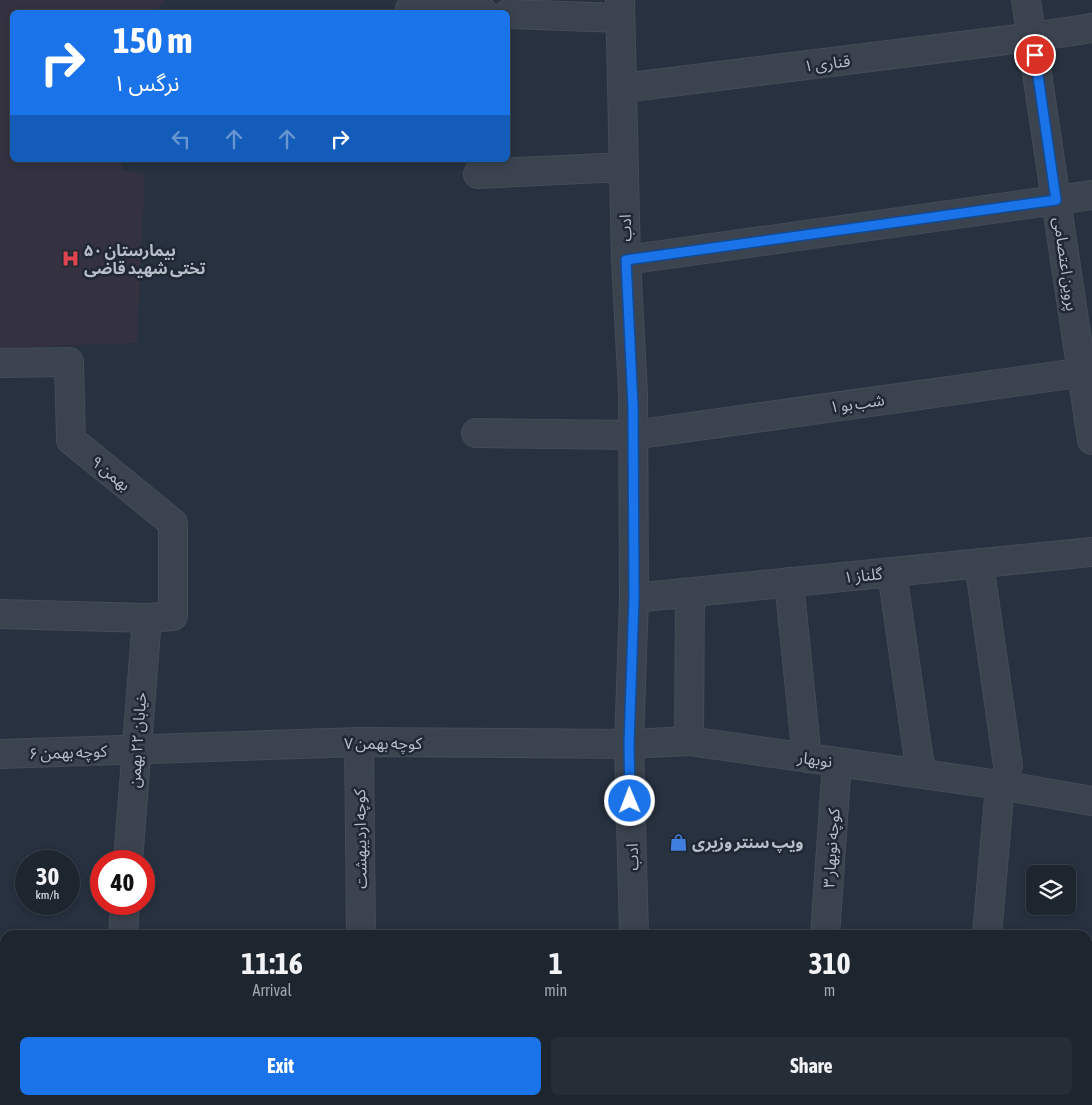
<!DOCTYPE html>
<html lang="en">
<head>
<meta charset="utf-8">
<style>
	:root { --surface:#1d252f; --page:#252d37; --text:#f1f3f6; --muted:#a0a5aa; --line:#3b424b; --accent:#1a73e8 }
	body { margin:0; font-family:"Asap Condensed","Noto Sans Arabic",sans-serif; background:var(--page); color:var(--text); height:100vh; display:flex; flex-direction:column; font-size:19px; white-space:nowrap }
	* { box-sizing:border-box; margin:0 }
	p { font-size:16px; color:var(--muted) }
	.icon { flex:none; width:28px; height:28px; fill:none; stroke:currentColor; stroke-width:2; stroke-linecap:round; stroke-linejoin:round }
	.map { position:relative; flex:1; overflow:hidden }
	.details { position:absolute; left:0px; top:930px; width:1092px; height:175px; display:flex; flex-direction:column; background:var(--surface); border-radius:15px 15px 0 0; box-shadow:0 2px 8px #0003,0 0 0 1px var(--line) }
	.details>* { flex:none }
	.banner { position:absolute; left:10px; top:10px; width:500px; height:152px; border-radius:8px; box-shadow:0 2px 8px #0003,0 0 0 1px var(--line); background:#1a73e8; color:#fff; overflow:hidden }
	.controls { position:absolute; left:1026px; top:865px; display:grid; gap:10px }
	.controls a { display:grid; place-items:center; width:50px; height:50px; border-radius:8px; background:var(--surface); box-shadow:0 2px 8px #0003,0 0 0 1px var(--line); font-size:25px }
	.speed { position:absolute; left:15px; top:850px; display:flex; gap:10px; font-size:25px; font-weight:700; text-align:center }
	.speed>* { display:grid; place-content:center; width:65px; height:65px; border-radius:50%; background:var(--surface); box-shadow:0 2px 8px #0003,0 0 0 1px var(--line); line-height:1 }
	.speed small { font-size:12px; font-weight:400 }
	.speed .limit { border:8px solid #d22; background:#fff; color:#111 }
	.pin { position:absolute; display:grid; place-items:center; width:42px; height:42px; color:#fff; margin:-21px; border:2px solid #fff; border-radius:50%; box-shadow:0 1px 5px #0007 }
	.me { position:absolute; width:55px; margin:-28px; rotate:359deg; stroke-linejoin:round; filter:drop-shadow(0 0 4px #0008) }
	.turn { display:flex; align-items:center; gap:18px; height:105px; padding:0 20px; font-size:22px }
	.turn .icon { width:65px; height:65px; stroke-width:2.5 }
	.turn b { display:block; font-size:35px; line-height:42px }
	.lanes { display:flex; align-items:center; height:48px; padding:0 20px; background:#0003; justify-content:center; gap:25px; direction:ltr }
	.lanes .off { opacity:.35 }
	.eta { display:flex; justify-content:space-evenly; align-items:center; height:85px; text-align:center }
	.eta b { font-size:30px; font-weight:700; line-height:35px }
	.cta { display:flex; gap:10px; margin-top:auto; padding:10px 20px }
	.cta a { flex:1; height:58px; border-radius:8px; background:var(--accent); color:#fff; font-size:20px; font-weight:700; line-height:58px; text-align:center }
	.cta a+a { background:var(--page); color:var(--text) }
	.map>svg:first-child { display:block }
	.medical { fill:#343240 }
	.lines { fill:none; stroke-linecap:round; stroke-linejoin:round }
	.minor-casing { stroke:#444c58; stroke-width:30 }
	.minor { stroke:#3b434f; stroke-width:28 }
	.route-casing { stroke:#114b97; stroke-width:12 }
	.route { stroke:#1a73e8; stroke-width:9 }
	.labels { text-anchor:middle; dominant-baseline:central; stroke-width:5; stroke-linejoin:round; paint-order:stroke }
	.street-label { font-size:16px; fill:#b7bec9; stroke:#202834 }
	.poi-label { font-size:16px; font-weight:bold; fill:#b7bec9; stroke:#202834; text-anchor:start }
</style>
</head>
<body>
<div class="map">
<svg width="1092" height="1105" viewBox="0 0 1092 1105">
	<rect width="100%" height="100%" fill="#27313f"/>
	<path class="medical" d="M 0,0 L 165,0 L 154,12 L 12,12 L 12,160 L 122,160 L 122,170 L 145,174 L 137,343 L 0,348 Z"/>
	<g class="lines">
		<defs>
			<path id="minor" d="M 620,0 L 626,260 L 633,393 L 634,598 L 629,744 L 634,935
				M 1026,0 L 1092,440
				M 410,9 L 483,12
				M 508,14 L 620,18
				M 623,88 L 1032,37 L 1092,28
				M 478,174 L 624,167
				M 626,260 L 1092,195
				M 0,363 L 69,362 L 71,440 L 173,523 L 173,616 L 147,618 L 0,614
				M 476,433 L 633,435 L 1092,371
				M 979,563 L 1008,766
				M 892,572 L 921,774
				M 789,582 L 807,758
				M 634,598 L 1092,552
				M 689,741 L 690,593
				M 359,742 L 361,935
				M 0,754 L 359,742 L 629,744 L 689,741 L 1000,785 L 1092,801
				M 128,861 L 147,618
				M 123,935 L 125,904
				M 825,935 L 837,762
				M 987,935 L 1000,785
				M 0,1016 L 5,1016
				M 363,1100 L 363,1105
				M 638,1100 L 638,1105
				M 110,1105 L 110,1100
				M 814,1105 L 814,1100
				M 1091,1105 L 1092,1098"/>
		</defs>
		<use href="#minor" class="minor-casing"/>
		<use href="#minor" class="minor"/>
	</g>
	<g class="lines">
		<defs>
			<path id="route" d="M 630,801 L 629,744 L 634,598 L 633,407 L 626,260 L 1056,200 L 1035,55"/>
		</defs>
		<use href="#route" class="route-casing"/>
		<use href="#route" class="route"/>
	</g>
	<defs>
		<symbol id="hospital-bare" viewBox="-9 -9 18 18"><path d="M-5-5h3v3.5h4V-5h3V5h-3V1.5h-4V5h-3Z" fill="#e0444e" stroke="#202834" stroke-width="2.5" paint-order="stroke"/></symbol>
		<symbol id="shop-bare" viewBox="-9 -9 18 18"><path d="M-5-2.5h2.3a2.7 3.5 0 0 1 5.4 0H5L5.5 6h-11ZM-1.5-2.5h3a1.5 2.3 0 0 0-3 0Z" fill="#3f7fe0" stroke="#202834" stroke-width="2.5" paint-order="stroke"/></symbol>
	</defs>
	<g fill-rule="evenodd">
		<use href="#hospital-bare" x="58" y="246" width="25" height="25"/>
		<use href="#shop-bare" x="666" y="830" width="25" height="25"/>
	</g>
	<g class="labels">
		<g class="street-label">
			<text transform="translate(827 63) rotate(-7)">قناری ۱</text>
			<text transform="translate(625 228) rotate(-91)">ادب</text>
			<text transform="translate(1066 264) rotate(82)">پروین اعتصامی</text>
			<text transform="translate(857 403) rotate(-8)">شب بو ۱</text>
			<text transform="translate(111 473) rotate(39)">بهمن ۹</text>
			<text transform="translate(863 575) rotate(-6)">گلناز ۱</text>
			<text transform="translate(137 740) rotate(-86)">خیابان ۲۲ بهمن</text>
			<text x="383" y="743">کوچه بهمن ۷</text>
			<text transform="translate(68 752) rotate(-2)">کوچه بهمن ۶</text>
			<text transform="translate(815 759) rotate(8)">نوبهار</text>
			<text transform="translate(360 839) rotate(-91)">کوچه اردیبهشت</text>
			<text transform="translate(831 848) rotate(-86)">کوچه نوبهار ۳</text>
			<text transform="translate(632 857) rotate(-91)">ادب</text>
		</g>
		<g class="poi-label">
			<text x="84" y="250">بیمارستان ۵۰<tspan x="84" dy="18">تختی شهید قاضی</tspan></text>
			<text x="692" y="842">ویپ سنتر وزیری</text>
		</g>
	</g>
</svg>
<div class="controls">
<a><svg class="icon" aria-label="layers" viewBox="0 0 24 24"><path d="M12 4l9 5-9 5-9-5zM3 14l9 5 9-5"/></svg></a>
</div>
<div class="speed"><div>30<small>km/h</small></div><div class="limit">40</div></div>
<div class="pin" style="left:1035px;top:55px;background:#d93025"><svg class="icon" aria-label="arrive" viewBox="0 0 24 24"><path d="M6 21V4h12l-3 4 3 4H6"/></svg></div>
<svg class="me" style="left:630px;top:801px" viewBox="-20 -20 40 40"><circle r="17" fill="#1a73e8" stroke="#fff" stroke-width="3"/><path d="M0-11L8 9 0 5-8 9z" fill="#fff"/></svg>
<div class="banner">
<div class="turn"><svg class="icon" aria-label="right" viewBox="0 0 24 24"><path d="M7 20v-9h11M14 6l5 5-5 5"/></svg><div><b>150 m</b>نرگس ۱</div></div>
<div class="lanes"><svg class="icon off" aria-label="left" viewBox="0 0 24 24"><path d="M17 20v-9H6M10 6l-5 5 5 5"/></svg><svg class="icon off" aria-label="ahead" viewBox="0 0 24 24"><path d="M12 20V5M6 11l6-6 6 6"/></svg><svg class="icon off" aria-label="ahead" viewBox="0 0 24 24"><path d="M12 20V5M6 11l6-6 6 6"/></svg><svg class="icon" aria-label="right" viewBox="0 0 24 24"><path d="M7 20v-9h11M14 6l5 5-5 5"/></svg></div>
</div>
<section class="details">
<div class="eta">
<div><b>11:16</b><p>Arrival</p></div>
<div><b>1</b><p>min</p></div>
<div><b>310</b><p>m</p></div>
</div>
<div class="cta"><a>Exit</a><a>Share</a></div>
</section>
</div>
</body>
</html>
